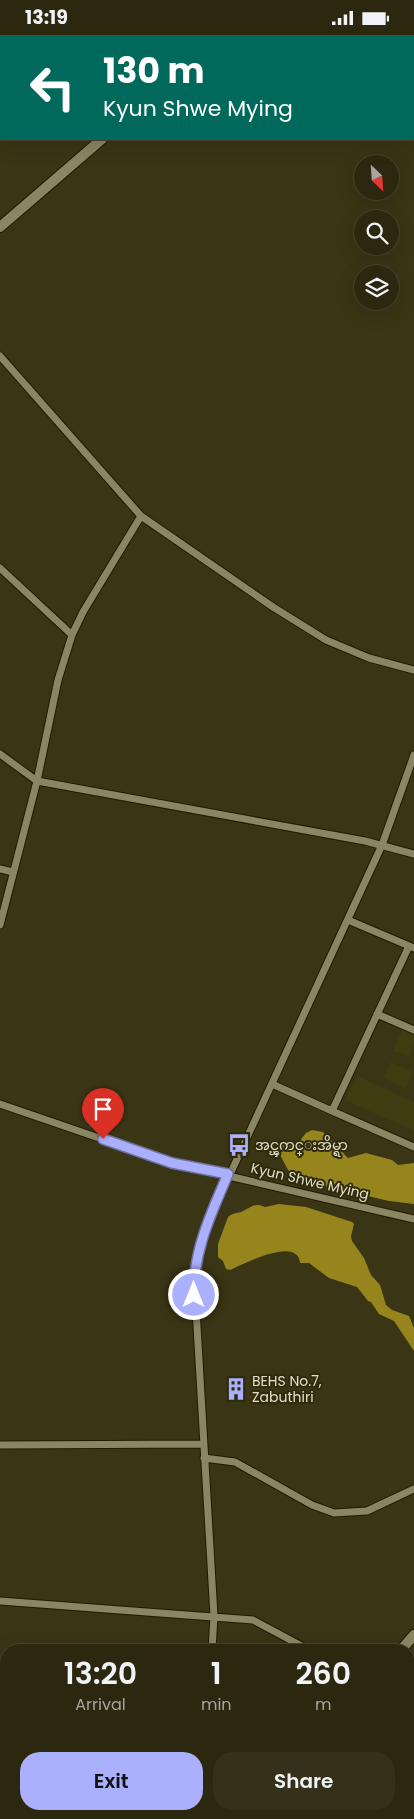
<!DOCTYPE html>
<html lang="en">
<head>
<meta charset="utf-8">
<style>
	:root { --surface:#2c2810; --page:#343019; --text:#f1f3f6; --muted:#a6a69f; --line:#484430; --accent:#aab0fb }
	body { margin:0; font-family:Poppins,"Noto Sans Myanmar",sans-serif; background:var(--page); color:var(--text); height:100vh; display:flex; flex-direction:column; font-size:19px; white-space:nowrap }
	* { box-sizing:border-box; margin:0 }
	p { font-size:16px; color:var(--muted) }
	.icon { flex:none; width:28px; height:28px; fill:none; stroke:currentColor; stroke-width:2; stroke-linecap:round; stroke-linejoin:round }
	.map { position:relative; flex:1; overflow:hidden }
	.sheet { position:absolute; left:0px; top:1609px; width:415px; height:176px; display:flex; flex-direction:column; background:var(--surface); border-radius:20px 20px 0 0; box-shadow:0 5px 20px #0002,0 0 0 1px var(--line) }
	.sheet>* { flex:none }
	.banner { position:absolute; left:0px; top:0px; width:415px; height:105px; box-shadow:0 5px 20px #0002,0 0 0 1px var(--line); background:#00695c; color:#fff; overflow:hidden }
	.needle { width:32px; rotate:155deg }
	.tools { position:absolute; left:354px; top:120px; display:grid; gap:10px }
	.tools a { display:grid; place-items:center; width:45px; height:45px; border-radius:50%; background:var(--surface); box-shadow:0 5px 20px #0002,0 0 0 1px var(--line); font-size:25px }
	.pin { position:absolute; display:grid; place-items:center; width:42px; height:42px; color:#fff; margin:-51px -21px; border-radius:50% 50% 50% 0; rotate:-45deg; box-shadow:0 0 5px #0007 }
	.pin .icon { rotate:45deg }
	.me { position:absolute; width:55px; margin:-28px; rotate:0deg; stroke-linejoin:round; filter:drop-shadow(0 0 4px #0008) }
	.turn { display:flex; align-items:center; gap:18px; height:105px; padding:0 20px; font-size:22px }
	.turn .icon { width:65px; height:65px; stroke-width:2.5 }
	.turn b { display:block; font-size:35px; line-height:42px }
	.eta { display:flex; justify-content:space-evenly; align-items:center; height:85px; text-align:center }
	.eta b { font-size:30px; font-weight:600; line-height:35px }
	.primary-button { display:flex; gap:10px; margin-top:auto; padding:10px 20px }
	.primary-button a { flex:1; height:58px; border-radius:20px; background:var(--accent); color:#111; font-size:20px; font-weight:600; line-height:58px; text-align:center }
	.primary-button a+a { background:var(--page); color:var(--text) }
	.status { display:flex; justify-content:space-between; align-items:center; height:35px; padding:0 25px; background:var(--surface); direction:ltr }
	.status svg { height:14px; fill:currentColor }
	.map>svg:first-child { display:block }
	.built { fill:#413b12 }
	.water { fill:#95851c }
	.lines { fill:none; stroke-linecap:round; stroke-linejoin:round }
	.street-casing { stroke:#211c00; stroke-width:9 }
	.secondary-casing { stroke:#211c00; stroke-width:12 }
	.street { stroke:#8a8563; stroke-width:7 }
	.secondary { stroke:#8a8563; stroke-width:10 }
	.route-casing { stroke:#6e72a3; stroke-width:12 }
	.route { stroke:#aab0fb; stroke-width:9 }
	.labels { text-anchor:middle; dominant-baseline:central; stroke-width:4; stroke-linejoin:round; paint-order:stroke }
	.poi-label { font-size:14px; fill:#e1decc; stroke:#302b0a; text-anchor:start }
	.street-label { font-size:14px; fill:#e1decc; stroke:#302b0a }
</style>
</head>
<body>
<div class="status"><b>13:19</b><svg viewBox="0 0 49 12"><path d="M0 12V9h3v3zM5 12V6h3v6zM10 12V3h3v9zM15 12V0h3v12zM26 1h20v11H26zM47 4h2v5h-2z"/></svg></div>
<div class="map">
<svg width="414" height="1784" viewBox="0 0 414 1784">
	<rect width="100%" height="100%" fill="#3a3515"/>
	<path class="built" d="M 403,993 L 414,998 L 414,1010 L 409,1022 L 393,1016 Z
		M 390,1027 L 413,1037 L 406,1053 L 383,1043 Z
		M 357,1041 L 414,1067 L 414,1096 L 345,1065 Z"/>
	<path class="water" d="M 312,1095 L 323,1097 L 348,1123 L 366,1118 L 392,1125 L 398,1130 L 414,1128 L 414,1169 L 389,1166 L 299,1145 L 288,1135 L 279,1118 L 282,1110 L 298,1108 L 306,1098 Z
		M 279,1169 L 306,1172 L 352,1187 L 354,1189 L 351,1201 L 352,1206 L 364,1223 L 371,1240 L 380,1250 L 386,1270 L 392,1275 L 409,1281 L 414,1293 L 414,1316 L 394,1286 L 379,1279 L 371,1267 L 368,1266 L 357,1252 L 329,1243 L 309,1228 L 300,1228 C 298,1200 241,1230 230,1235 L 226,1234 L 223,1226 L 218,1222 L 218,1209 L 228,1182 C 233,1177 238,1179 243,1176 C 252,1172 255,1167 265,1172 Z"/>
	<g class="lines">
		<defs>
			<path id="street" d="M 0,321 L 141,481 L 273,572 L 326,605 L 369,623 L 414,635
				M 0,533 L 72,600
				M 0,719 L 37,746 L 365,806 L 414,819
				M 0,834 L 13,837
				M 348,885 L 414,913
				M 0,890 L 37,746 L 58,645 L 72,600 L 83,577 L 141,481
				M 377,979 L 414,995
				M 272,1049 L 332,1076 L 409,911
				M 0,1069 L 172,1128 L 414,1184
				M 332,1076 L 414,1112
				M 0,1410 L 202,1409
				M 204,1423 L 235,1427 L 312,1470 L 334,1478 L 367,1476 L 414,1454
				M 0,1566 L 253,1585 L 309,1615
				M 212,1615 L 214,1581 L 194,1240 L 202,1200 L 382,810 L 414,720
				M 204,1784 L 204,1779"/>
			<path id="secondary" d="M 224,1 L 226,0
				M 0,192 L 102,104
				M 401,1615 L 414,1600
				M 409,1638 L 414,1630
				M 323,1784 L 325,1779
				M 345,1784 L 346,1779"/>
		</defs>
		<use href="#street" class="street-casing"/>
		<use href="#secondary" class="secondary-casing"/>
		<use href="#street" class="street"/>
		<use href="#secondary" class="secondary"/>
	</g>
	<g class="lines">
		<defs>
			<path id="route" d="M 103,1104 L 172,1128 L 228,1139 C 211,1179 193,1216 194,1260"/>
		</defs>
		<use href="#route" class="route-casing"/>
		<use href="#route" class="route"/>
	</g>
	<defs>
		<symbol id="bus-bare" viewBox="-9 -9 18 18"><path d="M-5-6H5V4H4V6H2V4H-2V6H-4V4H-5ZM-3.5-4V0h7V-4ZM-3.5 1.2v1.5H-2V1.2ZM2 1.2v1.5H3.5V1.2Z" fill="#aab0fb" stroke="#302b0a" stroke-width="2.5" paint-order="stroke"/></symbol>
		<symbol id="building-bare" viewBox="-9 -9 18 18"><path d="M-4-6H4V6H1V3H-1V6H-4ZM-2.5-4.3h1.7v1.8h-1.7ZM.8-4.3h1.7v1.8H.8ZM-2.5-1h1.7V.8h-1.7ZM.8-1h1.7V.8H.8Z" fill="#aab0fb" stroke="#302b0a" stroke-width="2.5" paint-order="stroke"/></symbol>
	</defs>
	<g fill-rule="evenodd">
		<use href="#bus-bare" x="223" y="1094" width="32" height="32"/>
		<use href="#building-bare" x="220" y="1338" width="32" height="32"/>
	</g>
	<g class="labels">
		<g class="poi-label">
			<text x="255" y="1110">အင္ၾကင္းအိမ္ရာ</text>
			<text x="252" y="1346">BEHS No.7,<tspan x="252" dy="16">Zabuthiri</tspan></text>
		</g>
		<g class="street-label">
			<text transform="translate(310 1146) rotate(13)">Kyun Shwe Mying</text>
		</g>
	</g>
</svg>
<div class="tools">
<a><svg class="needle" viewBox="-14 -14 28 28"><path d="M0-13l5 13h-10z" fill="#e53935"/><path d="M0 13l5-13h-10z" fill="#a6a69f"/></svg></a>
<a><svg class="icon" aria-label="search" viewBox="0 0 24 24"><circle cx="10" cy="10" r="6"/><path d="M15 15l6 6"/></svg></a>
<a><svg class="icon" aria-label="layers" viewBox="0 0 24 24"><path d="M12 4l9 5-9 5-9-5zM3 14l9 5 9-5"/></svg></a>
</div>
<div class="pin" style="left:103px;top:1104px;background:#d93025"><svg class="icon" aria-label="arrive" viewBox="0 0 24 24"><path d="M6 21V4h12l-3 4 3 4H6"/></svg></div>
<svg class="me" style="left:194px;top:1260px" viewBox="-20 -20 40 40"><circle r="17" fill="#aab0fb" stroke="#fff" stroke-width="3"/><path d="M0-11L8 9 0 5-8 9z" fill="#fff"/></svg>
<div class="banner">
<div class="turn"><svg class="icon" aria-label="left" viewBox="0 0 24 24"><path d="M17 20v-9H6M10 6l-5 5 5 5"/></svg><div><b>130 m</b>Kyun Shwe Mying</div></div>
</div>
<section class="sheet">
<div class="eta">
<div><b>13:20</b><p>Arrival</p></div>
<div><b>1</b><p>min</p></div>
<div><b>260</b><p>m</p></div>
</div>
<div class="primary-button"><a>Exit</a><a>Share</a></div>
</section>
</div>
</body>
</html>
